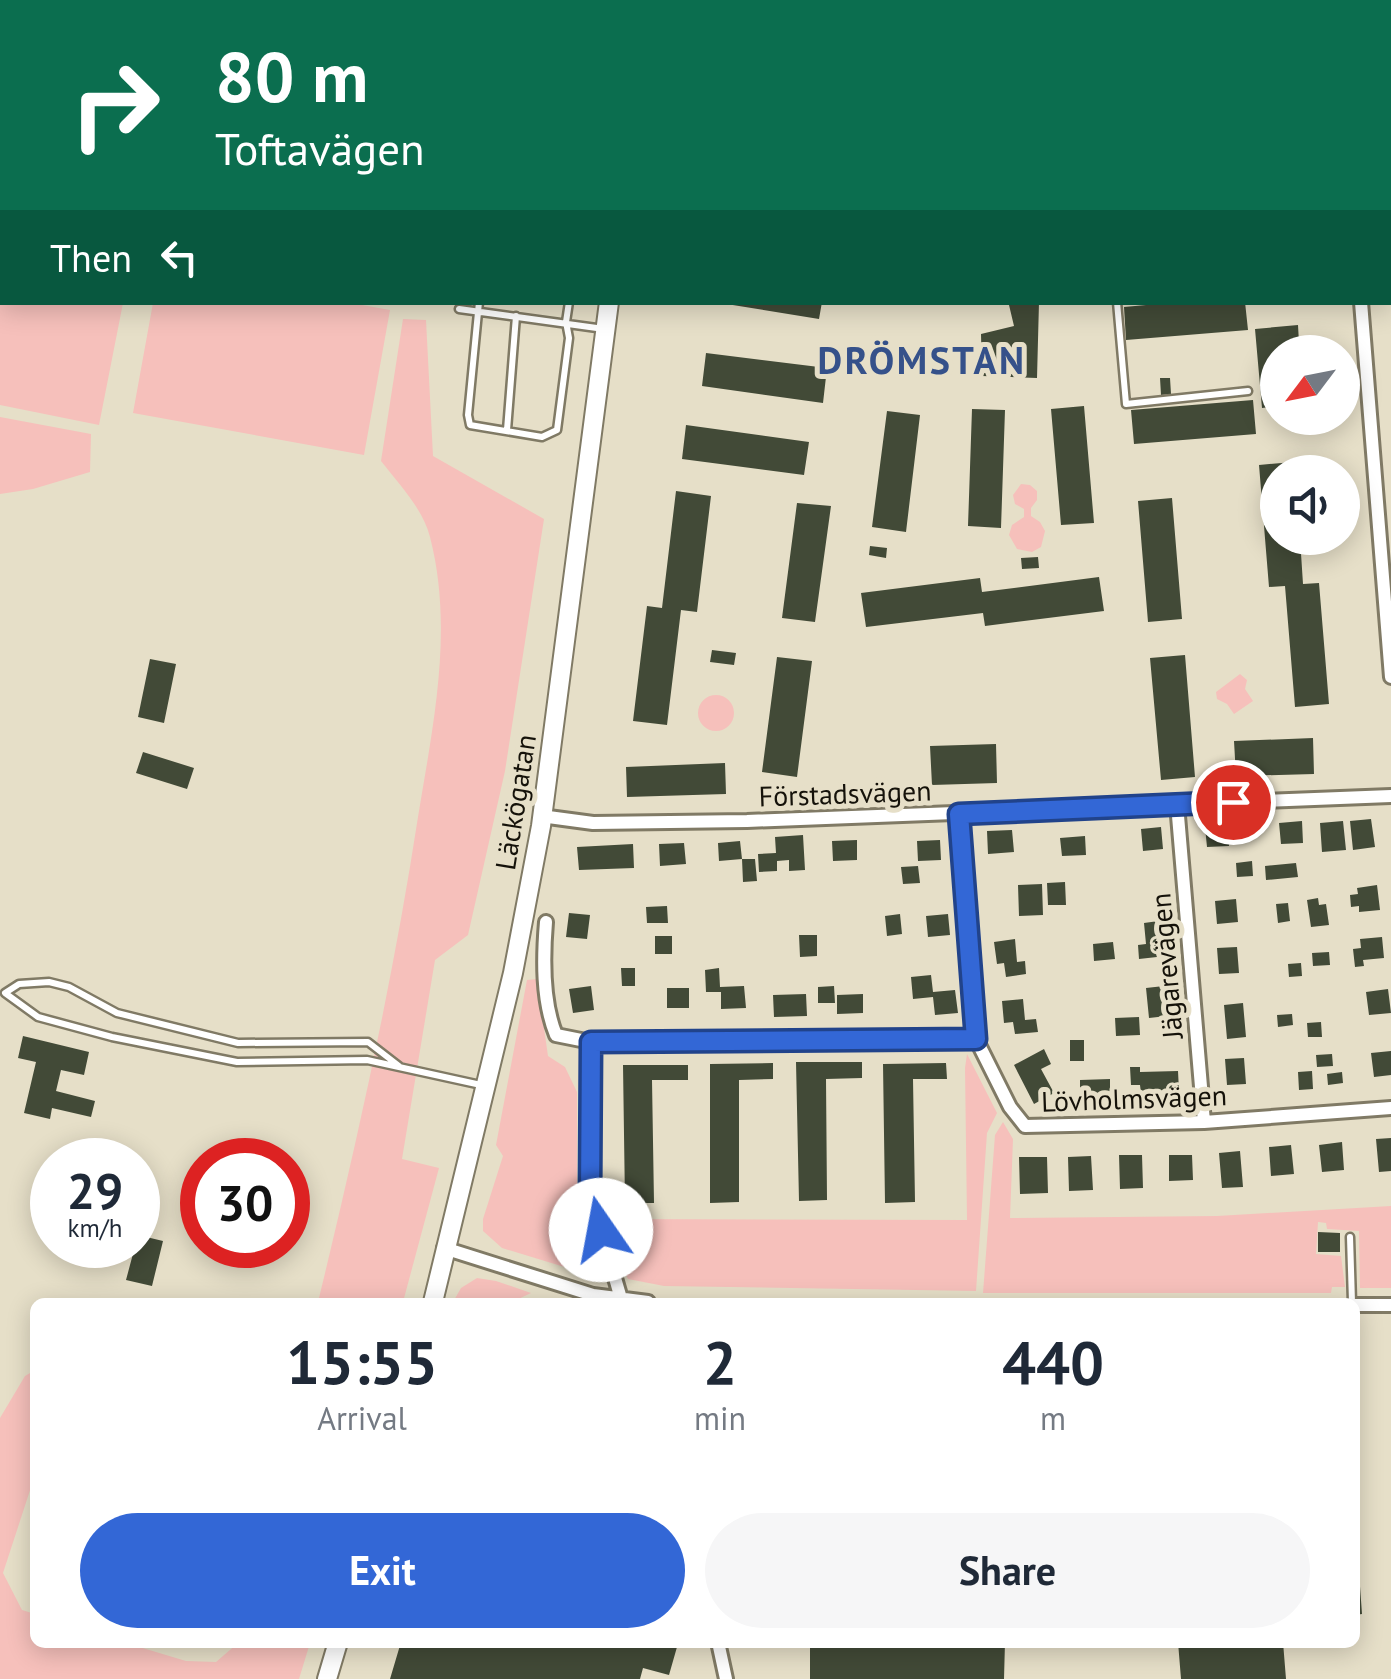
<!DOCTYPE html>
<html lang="en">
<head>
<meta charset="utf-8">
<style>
	:root { --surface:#fff; --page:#f6f6f7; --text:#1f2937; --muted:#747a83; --accent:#3367d6 }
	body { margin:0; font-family:"PT Sans",sans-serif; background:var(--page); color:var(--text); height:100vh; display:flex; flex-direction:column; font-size:38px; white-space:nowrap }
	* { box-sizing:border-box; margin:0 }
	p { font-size:32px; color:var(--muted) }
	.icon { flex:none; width:55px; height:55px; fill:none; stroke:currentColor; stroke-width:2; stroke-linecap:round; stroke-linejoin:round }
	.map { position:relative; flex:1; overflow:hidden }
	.side { position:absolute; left:30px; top:1298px; width:1330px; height:350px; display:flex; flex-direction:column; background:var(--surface); border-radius:15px; box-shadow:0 5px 25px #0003 }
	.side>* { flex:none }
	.banner { position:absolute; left:0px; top:0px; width:1392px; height:305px; box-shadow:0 5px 25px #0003; background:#0b6e4f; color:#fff; overflow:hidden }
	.needle { width:65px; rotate:238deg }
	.fabs { position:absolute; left:1260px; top:335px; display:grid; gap:20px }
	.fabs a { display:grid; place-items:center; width:100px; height:100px; border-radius:50%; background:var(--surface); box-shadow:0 5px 25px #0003; font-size:50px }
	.speed { position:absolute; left:30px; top:1138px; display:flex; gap:20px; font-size:50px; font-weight:700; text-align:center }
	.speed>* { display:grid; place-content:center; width:130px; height:130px; border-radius:50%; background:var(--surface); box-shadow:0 5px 25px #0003; line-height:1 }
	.speed small { font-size:25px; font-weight:400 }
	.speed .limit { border:15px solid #d22; background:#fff; color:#111 }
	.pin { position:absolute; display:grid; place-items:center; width:85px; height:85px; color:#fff; margin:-42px; border:5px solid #fff; border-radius:50%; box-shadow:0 2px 10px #0007 }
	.me { position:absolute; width:110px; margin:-55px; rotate:348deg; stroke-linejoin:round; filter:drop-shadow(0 0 8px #0008) }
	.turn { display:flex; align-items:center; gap:35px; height:210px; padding:0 50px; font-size:45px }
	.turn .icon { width:130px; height:130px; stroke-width:2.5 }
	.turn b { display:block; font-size:70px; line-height:85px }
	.then { display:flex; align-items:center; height:95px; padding:0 50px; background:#0003; gap:20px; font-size:38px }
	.eta { display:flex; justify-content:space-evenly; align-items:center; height:170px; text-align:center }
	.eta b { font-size:60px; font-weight:700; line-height:70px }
	.button { display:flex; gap:20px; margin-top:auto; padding:20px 50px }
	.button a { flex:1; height:115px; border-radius:60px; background:var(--accent); color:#fff; font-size:40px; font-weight:700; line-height:115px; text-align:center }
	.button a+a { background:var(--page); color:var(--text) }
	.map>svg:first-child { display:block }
	.green { fill:#f6c0bb }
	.building { fill:#424a37 }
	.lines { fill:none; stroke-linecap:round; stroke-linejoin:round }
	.lane-casing { stroke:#807a65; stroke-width:11 }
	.street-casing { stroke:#807a65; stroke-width:18 }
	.secondary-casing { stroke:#807a65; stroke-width:22 }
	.lane { stroke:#fff; stroke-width:6 }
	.street { stroke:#fff; stroke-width:12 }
	.secondary { stroke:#fff; stroke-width:18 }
	.route-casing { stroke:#21438b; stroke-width:25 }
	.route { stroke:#3367d6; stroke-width:18 }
	.labels { text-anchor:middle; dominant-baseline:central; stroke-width:10; stroke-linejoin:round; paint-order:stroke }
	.street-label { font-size:28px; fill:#15120a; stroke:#e6dfc8 }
	.district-label { font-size:38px; font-weight:bold; letter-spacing:2.5px; fill:#35518a; stroke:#e6dfc8 }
</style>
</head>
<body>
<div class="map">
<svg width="1391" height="1679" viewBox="0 0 1391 1679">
	<rect width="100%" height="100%" fill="#e6dfc8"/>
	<path class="green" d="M 0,252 L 2,302 L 123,303 L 99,425 L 0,405 Z
		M 351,303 L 390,310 L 364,455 L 133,413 L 153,303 Z
		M 403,319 L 426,320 L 433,456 L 544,519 L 505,771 L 468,935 L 435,960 L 402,1159 L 439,1168 L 403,1302 L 318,1302 C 357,1142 393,980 418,817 C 433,725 454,630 430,537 C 423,509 399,484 381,461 Z
		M 0,417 L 91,434 L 90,472 L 33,489 L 0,494 Z
		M 1021,484 L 1030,485 L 1037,491 L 1037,500 L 1031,508 L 1031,516 L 1040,522 L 1045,531 L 1041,547 L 1032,552 L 1017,549 L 1009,535 L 1012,525 L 1024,517 L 1024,509 L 1015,504 L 1013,495 Z
		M 1240,674 L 1247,680 L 1245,689 L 1253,701 L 1234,714 L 1227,704 L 1217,699 L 1216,692 Z
		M698 713a18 18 0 1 1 36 0a18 18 0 1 1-36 0Z
		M 537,979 L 548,1056 L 565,1067 L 577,1092 L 577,1199 L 593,1255 L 593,1271 L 584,1273 L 502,1248 L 483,1231 L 483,1219 L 503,1156 L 496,1145 L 527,980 Z
		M 967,1054 L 997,1113 L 987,1133 L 976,1291 L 664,1286 L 628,1279 L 619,1262 L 609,1219 L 967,1220 L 965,1068 Z
		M 1003,1122 L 1013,1139 L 1010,1218 L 1217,1216 L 1391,1206 L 1391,1288 L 1360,1288 L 1359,1231 L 1327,1229 L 1326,1223 L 1318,1222 L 1316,1254 L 1341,1256 L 1345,1287 L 1332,1287 L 1331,1293 L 983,1293 L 995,1135 Z
		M 477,1278 L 496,1281 L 531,1293 L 512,1302 L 453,1302 L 461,1288 Z
		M 35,1370 L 35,1475 L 3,1573 L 22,1610 L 35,1614 L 35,1642 L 126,1643 L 186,1661 L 216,1662 L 238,1643 L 310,1643 L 299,1679 L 0,1679 L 0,1418 L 25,1376 Z"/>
	<path class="building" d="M 714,302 L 822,302 L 819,319 Z
		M 1013,302 L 1039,302 L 1037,378 L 982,376 L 981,334 L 1014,326 L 1009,305 Z
		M 1179,302 L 1245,302 L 1248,330 L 1126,340 L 1124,307 Z
		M 1298,325 L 1299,343 L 1305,343 L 1306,352 L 1278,352 L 1278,406 L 1262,408 L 1255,329 Z
		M 706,353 L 827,368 L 823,403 L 702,386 Z
		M 1160,378 L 1170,378 L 1171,394 L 1161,395 Z
		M 1253,400 L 1256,434 L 1134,444 L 1131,410 Z
		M 1084,406 L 1094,523 L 1061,525 L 1051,409 Z
		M 972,409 L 1005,410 L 1001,528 L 968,526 Z
		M 887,411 L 920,415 L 906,532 L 872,527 Z
		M 686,425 L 809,442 L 804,475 L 682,459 Z
		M 1293,462 L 1294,472 L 1278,472 L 1278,538 L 1300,538 L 1303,584 L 1319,583 L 1329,704 L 1295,707 L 1285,586 L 1269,587 L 1259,465 Z
		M 676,491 L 711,496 L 697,612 L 681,610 L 667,725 L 633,721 L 647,606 L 662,608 Z
		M 1172,498 L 1182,619 L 1148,622 L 1138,501 Z
		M 797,503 L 831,506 L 815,622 L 782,618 Z
		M 870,546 L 887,548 L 886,558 L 869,555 Z
		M 1038,557 L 1039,568 L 1022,569 L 1021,558 Z
		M 1099,577 L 1104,611 L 985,626 L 983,613 L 866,627 L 861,593 L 980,578 L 982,592 Z
		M 712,650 L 736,653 L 734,665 L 710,662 Z
		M 1185,655 L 1195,777 L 1161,780 L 1150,658 Z
		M 777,657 L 812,661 L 797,777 L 762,772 Z
		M 150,659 L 176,664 L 164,723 L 138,717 Z
		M 1313,738 L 1314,774 L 1236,776 L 1234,741 Z
		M 996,744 L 997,783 L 932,785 L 930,746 Z
		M 143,752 L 194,768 L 187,789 L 136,773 Z
		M 725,763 L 726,794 L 627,797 L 626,767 Z
		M 1371,819 L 1375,847 L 1353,850 L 1350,821 Z
		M 1302,821 L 1303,843 L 1281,844 L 1279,823 Z
		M 1343,821 L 1346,850 L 1322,852 L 1320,823 Z
		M 1228,825 L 1229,846 L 1207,847 L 1205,827 Z
		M 1161,827 L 1163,849 L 1143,851 L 1141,829 Z
		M 1012,830 L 1014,852 L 988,854 L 987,831 Z
		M 803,835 L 805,870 L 789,871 L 789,860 L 777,861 L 777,871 L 759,872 L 758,854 L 776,853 L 775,837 Z
		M 1085,836 L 1086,855 L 1062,856 L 1060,838 Z
		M 857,840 L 857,860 L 833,861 L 832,841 Z
		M 940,840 L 941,860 L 918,861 L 917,841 Z
		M 740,841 L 742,859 L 719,861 L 718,843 Z
		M 684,843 L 686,864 L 660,866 L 659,844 Z
		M 633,844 L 634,868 L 579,870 L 577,847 Z
		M 742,859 L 755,859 L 757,881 L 743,882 Z
		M 1252,861 L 1253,876 L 1237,877 L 1236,863 Z
		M 1296,863 L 1298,877 L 1266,880 L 1265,866 Z
		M 918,866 L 920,883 L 903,884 L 901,867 Z
		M 1065,882 L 1066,905 L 1048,905 L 1047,883 Z
		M 1042,884 L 1043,915 L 1019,916 L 1018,885 Z
		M 1377,885 L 1380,910 L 1359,912 L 1359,906 L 1351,907 L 1350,895 L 1358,894 L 1357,888 Z
		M 1318,898 L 1319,905 L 1326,904 L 1329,925 L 1311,927 L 1307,900 Z
		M 1236,899 L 1238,922 L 1217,924 L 1215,901 Z
		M 1288,903 L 1290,921 L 1278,923 L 1276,904 Z
		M 667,906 L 668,923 L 647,923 L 646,907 Z
		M 569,913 L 590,915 L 587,939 L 566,937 Z
		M 900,914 L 902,934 L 887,936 L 885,916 Z
		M 948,914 L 950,935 L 928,937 L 926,916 Z
		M 1166,920 L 1169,943 L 1156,945 L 1157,957 L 1139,959 L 1138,945 L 1146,944 L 1144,923 Z
		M 799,935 L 817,935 L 817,956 L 800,957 Z
		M 655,936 L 672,936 L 672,954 L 655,954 Z
		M 1382,937 L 1384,958 L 1363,960 L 1364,966 L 1355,967 L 1353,949 L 1361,948 L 1360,939 Z
		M 1015,939 L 1017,962 L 1025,961 L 1026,974 L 1006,977 L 1004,963 L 997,964 L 994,942 Z
		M 1113,942 L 1115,959 L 1094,961 L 1093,944 Z
		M 1237,947 L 1239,973 L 1219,974 L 1217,948 Z
		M 1329,952 L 1330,965 L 1313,966 L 1312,953 Z
		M 1301,963 L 1302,976 L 1289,977 L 1288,964 Z
		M 621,968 L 635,968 L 635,986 L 622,986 Z
		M 719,968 L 720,987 L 744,986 L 746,1008 L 721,1009 L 721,992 L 706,992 L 705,970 Z
		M 931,975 L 933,992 L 955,990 L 958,1013 L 935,1015 L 933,997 L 913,999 L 911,977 Z
		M 1173,985 L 1176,1015 L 1149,1018 L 1146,988 Z
		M 591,986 L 594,1010 L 573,1013 L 569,989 Z
		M 834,986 L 835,1003 L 818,1003 L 818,987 Z
		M 667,988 L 689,988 L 689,1008 L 667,1008 Z
		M 1388,989 L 1391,1013 L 1369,1015 L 1366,992 Z
		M 806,994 L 807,1016 L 774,1017 L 773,995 Z
		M 863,994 L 863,1013 L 837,1014 L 837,995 Z
		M 1023,999 L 1025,1020 L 1036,1019 L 1038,1032 L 1015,1034 L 1013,1022 L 1004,1023 L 1002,1001 Z
		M 1243,1003 L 1246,1037 L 1227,1039 L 1224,1005 Z
		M 1292,1014 L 1293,1025 L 1278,1027 L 1277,1015 Z
		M 1139,1017 L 1140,1035 L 1116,1036 L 1115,1018 Z
		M 1321,1022 L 1322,1037 L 1308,1037 L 1307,1023 Z
		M 23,1036 L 89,1052 L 84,1075 L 61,1070 L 56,1091 L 95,1101 L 91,1117 L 52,1108 L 50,1119 L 24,1113 L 36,1062 L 18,1058 Z
		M 1070,1040 L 1084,1040 L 1084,1061 L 1070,1061 Z
		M 1044,1049 L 1051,1064 L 1041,1069 L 1054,1093 L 1034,1104 L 1014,1065 Z
		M 1391,1051 L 1391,1075 L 1374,1077 L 1371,1053 Z
		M 1332,1054 L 1333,1066 L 1317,1067 L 1316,1055 Z
		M 1244,1058 L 1246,1084 L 1227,1085 L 1225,1059 Z
		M 796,1062 L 862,1062 L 862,1078 L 826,1079 L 827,1200 L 799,1201 Z
		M 773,1063 L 773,1079 L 739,1080 L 739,1202 L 710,1203 L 710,1064 Z
		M 946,1063 L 947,1079 L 913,1079 L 915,1202 L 885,1203 L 883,1064 Z
		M 623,1065 L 688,1065 L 688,1080 L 652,1080 L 654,1203 L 625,1203 Z
		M 1130,1067 L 1140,1067 L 1140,1072 L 1178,1071 L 1179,1091 L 1141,1093 L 1140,1085 L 1131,1085 Z
		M 1312,1071 L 1313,1089 L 1299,1090 L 1298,1072 Z
		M 1342,1072 L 1343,1083 L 1328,1085 L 1327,1074 Z
		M 1110,1079 L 1110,1101 L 1080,1102 L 1080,1080 Z
		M 1391,1138 L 1391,1171 L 1379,1172 L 1376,1139 Z
		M 1342,1142 L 1344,1170 L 1322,1172 L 1319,1145 Z
		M 1291,1145 L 1294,1174 L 1271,1176 L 1269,1147 Z
		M 1240,1151 L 1243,1187 L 1222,1188 L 1219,1153 Z
		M 1119,1155 L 1142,1155 L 1143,1188 L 1120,1189 Z
		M 1169,1155 L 1192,1155 L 1193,1180 L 1169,1181 Z
		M 1091,1156 L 1093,1190 L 1069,1191 L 1068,1157 Z
		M 1019,1157 L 1047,1157 L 1048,1193 L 1020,1194 Z
		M 1318,1232 L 1340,1233 L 1340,1252 L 1318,1252 Z
		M 138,1235 L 163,1241 L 152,1286 L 126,1280 Z
		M 1355,1559 L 1358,1559 L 1362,1614 L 1355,1615 Z
		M 401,1642 L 663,1642 L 677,1647 L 669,1675 L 643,1668 L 640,1679 L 390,1679 Z
		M 810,1642 L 1005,1642 L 1004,1679 L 810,1679 Z
		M 1178,1642 L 1283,1642 L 1286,1679 L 1181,1679 Z"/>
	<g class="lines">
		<defs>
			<path id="lane" d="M 613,0 L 633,2
				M 1295,0 L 1295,2
				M 479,2 L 480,0
				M 516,2 L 516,0
				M 554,2 L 554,0
				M 1071,2 L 1071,0
				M 479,302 L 468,415 L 470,425 L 542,437 L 557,430 L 569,338 L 566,322 L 569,302
				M 1117,302 L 1126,404 L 1248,391
				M 459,309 L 604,329
				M 507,430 L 516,316
				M 399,1066 L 368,1042 L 238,1043 L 117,1013 L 69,987 L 49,982 L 19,984 L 5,993 L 38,1017 L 112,1037 L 237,1062 L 367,1060 L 481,1085
				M 1350,1237 L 1352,1302"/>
			<path id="street" d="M 1335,0 L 1335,2
				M 1390,209 L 1391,209
				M 1361,302 L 1391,677
				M 1177,804 L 1204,1122
				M 959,814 L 976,1039 L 1010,1107 L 1025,1126 L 1204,1122 L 1391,1108
				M 541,816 L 593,823 L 747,821 L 1391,796
				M 546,922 C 543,958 542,1001 556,1035 L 591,1042 L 976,1039
				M 591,1042 L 591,1196 L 622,1302
				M 444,1248 L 593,1295 L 648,1302
				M 1355,1305 L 1391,1305
				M 718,1642 L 726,1679"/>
			<path id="secondary" d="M 647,2 L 648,0
				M 433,1302 L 513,973 L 541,826 L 609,302
				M 327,1679 L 338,1642"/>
		</defs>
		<use href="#lane" class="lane-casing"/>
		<use href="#street" class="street-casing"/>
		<use href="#secondary" class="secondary-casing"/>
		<use href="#lane" class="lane"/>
		<use href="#street" class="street"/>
		<use href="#secondary" class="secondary"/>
	</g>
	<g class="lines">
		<defs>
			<path id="route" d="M 601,1230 L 590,1196 L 591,1042 L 976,1039 L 959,814 L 1233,802"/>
		</defs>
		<use href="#route" class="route-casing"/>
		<use href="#route" class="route"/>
	</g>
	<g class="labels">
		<g class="street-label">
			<text transform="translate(845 793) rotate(-2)">Förstadsvägen</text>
			<text transform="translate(515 802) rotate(-81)">Läckögatan</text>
			<text transform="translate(1166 966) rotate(-95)">Jägarevägen</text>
			<text transform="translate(1134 1098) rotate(-2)">Lövholmsvägen</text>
		</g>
		<g class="district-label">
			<text x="922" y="359">DRÖMSTAN</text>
		</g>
	</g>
</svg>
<div class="fabs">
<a><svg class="needle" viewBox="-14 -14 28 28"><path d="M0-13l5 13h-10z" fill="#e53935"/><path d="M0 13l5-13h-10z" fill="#747a83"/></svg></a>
<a><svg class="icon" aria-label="sound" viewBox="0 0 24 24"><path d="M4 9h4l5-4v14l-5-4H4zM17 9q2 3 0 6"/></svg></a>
</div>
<div class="speed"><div>29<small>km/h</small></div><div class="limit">30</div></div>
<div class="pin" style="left:1233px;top:802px;background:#d93025"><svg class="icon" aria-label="arrive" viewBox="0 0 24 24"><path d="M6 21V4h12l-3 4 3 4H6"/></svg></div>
<svg class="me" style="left:601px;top:1230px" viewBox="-20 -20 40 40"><circle r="19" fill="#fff"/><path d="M0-13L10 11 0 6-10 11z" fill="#3367d6"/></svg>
<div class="banner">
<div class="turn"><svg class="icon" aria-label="right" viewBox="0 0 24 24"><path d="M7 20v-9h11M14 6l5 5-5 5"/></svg><div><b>80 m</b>Toftavägen</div></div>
<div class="then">Then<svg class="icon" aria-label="left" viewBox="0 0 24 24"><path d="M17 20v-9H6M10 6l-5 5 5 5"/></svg></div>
</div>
<section class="side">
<div class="eta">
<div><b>15:55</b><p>Arrival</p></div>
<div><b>2</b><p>min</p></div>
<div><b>440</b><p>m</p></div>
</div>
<div class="button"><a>Exit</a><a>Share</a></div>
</section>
</div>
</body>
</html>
